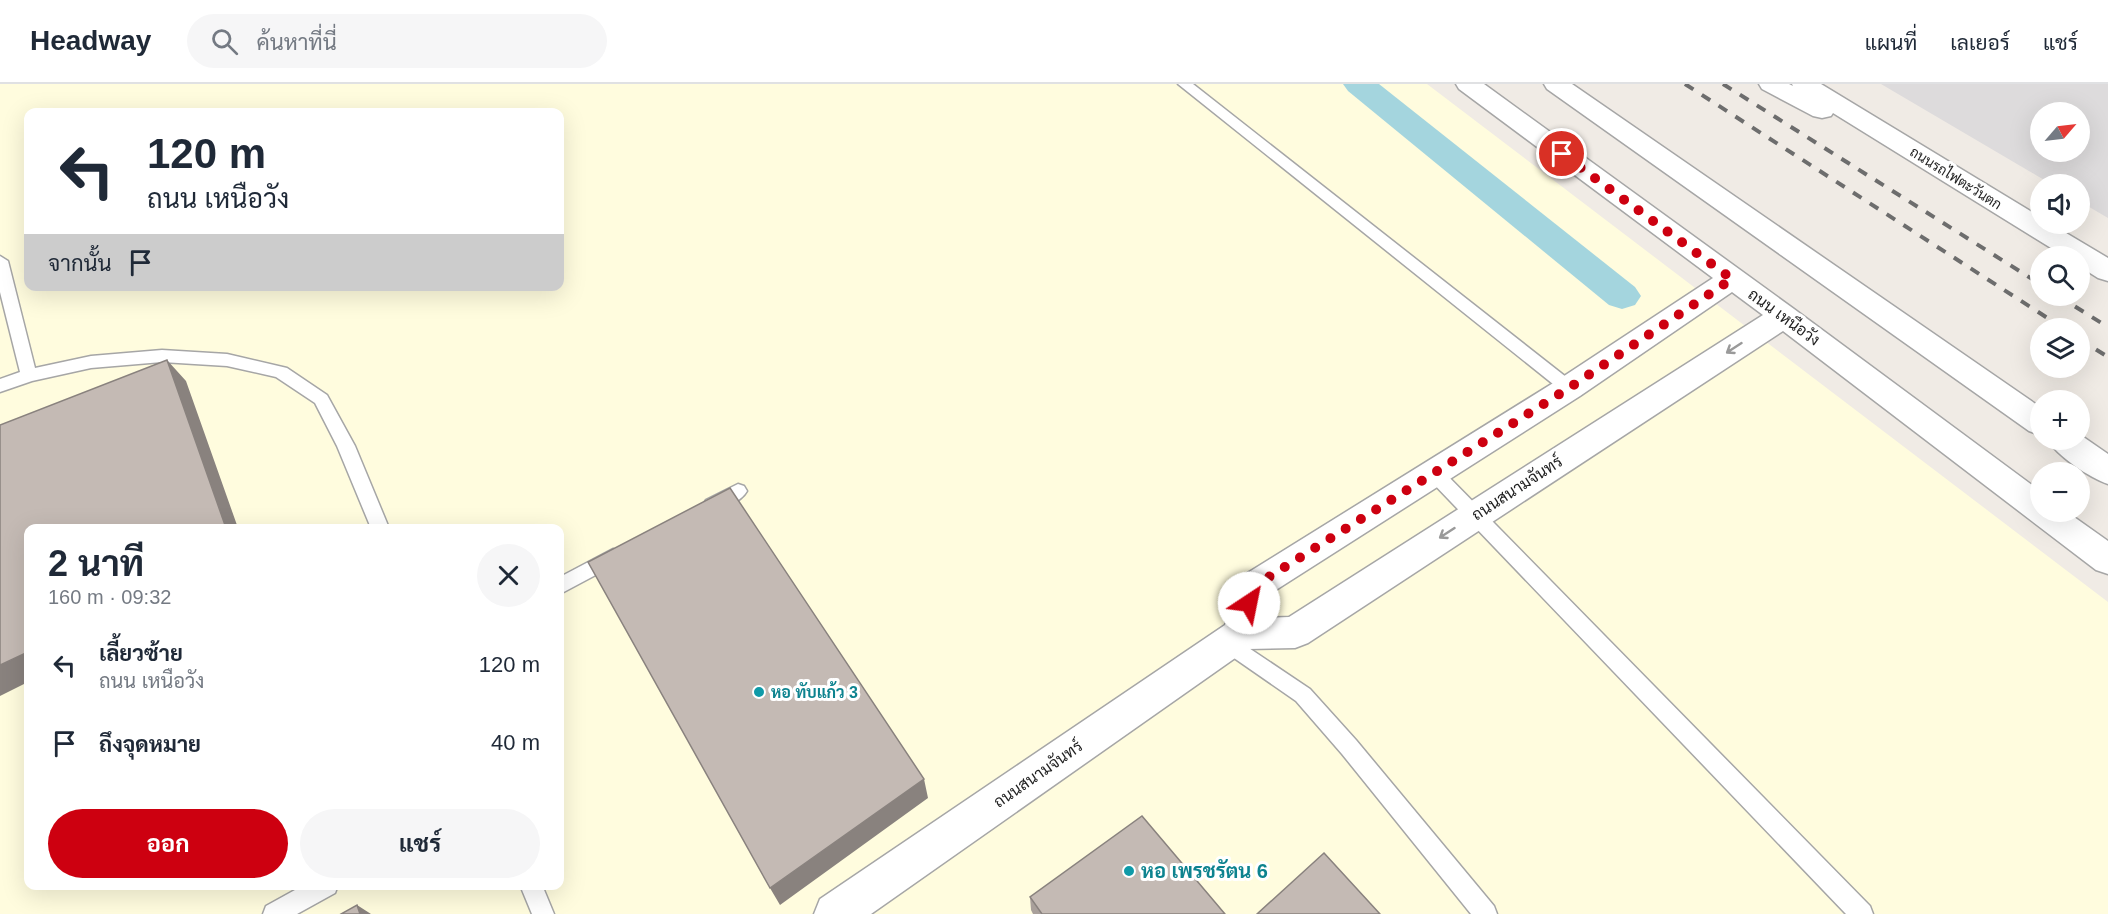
<!DOCTYPE html>
<html lang="th">
<head>
<meta charset="utf-8">
<style>
	:root { --surface:#fff; --page:#f6f6f7; --text:#1f2937; --muted:#747a83; --line:#e0e1e3; --accent:#cd0010 }
	body { margin:0; font-family:Helvetica,Sarabun,sans-serif; background:var(--page); color:var(--text); height:100vh; display:flex; flex-direction:column; font-size:22px; white-space:nowrap }
	* { box-sizing:border-box; margin:0 }
	p { font-size:20px; color:var(--muted) }
	.icon { flex:none; width:33px; height:33px; fill:none; stroke:currentColor; stroke-width:2; stroke-linecap:round; stroke-linejoin:round }
	.map { position:relative; flex:1; overflow:hidden }
	.details { position:absolute; left:24px; top:440px; width:540px; height:366px; display:flex; flex-direction:column; background:var(--surface); border-radius:12px; box-shadow:0 6px 24px #0002 }
	.details>* { flex:none }
	.banner { position:absolute; left:24px; top:24px; width:540px; height:183px; border-radius:12px; box-shadow:0 6px 24px #0002; background:#fff; color:var(--text); overflow:hidden }
	.needle { width:39px; rotate:62deg }
	.controls { position:absolute; left:2030px; top:18px; display:grid; gap:12px }
	.controls a { display:grid; place-items:center; width:60px; height:60px; border-radius:50%; background:var(--surface); box-shadow:0 6px 24px #0002; font-size:30px }
	.pin { position:absolute; display:grid; place-items:center; width:51px; height:51px; color:#fff; margin:-26px; border:3px solid #fff; border-radius:50%; box-shadow:0 2px 6px #0007 }
	.me { position:absolute; width:66px; margin:-33px; rotate:34deg; stroke-linejoin:round; filter:drop-shadow(0 0 4px #0008) }
	.turn { display:flex; align-items:center; gap:21px; height:126px; padding:0 24px; font-size:27px }
	.turn .icon { width:78px; height:78px; stroke-width:2.5 }
	.turn b { display:block; font-size:42px; line-height:51px }
	.then { display:flex; align-items:center; height:57px; padding:0 24px; background:#0003; gap:12px; font-size:22px }
	.round { display:grid; place-items:center; flex:none; width:63px; height:63px; border-radius:32px; background:var(--page) }
	.overview { display:flex; align-items:center; justify-content:space-between; height:102px; padding:0 24px }
	h1 { font-size:36px; font-weight:700; line-height:45px }
	.primary-button { display:flex; gap:12px; margin-top:auto; padding:12px 24px }
	.primary-button a { flex:1; height:69px; border-radius:36px; background:var(--accent); color:#fff; font-size:24px; font-weight:700; line-height:69px; text-align:center }
	.primary-button a+a { background:var(--page); color:var(--text) }
	ul { padding:0; list-style:none }
	li { display:flex; align-items:center; gap:18px; height:78px; padding:0 24px }
	li div { flex:1 }
	li b { display:block; font-size:22px }
	li em { font-style:normal }
	header { display:flex; align-items:center; gap:36px; box-sizing:border-box; height:84px; padding:0 30px; background:var(--surface); border-bottom:2px solid var(--line) }
	header strong { font-size:28px }
	nav { display:flex; gap:33px; margin-inline-start:auto; font-size:21px }
	.search { width:420px; height:54px; background:var(--page); display:flex; align-items:center; gap:15px; box-sizing:border-box; padding:0 21px; border-radius:33px; color:var(--muted); font-size:22px }
	.map>svg:first-child { display:block }
	.residential { fill:#dddbdc; fill-rule:evenodd }
	.education { fill:#fffcde; fill-rule:evenodd }
	.lines { fill:none; stroke-linecap:round; stroke-linejoin:round }
	.canal { fill:#a4d5de; fill-rule:evenodd }
	.lane-casing { stroke:#a6a6a6; stroke-width:3 }
	.street-casing { stroke:#a6a6a6; stroke-width:3 }
	.lane { fill:#fff; fill-rule:evenodd }
	.street { fill:#fff; fill-rule:evenodd }
	.rail { stroke:#6d6d6d; stroke-width:4; stroke-dasharray:10 10; stroke-linecap:butt }
	.wall { fill:#a9a09b }
	.shaded-wall { fill:#89827e }
	.building { fill:#c4bab4; stroke:#89827e; stroke-width:1.5 }
	.oneway { stroke:#9a9a9a }
	.route { stroke:#cd0010; stroke-width:10; stroke-dasharray:0 18 }
	.culture-dot { fill:#0f9aa8; stroke:#fff; stroke-width:2 }
	.labels { text-anchor:middle; dominant-baseline:central; stroke-width:6; stroke-linejoin:round; paint-order:stroke }
	.far-street-label { font-size:14px; fill:#1f1f1f; stroke:#fff }
	.street-label { font-size:16px; fill:#1f1f1f; stroke:#fff }
	.culture-label { font-size:16px; font-weight:bold; fill:#0d838f; stroke:#fff; text-anchor:start }
	.near-culture-label { font-size:20px; font-weight:bold; fill:#0d838f; stroke:#fff; text-anchor:start }
</style>
</head>
<body>
<header>
<strong>Headway</strong>
<div class="search"><svg class="icon" aria-label="search" viewBox="0 0 24 24"><circle cx="10" cy="10" r="6"/><path d="M15 15l6 6"/></svg>ค้นหาที่นี่</div>
<nav><a>แผนที่</a><a>เลเยอร์</a><a>แชร์</a></nav>
</header>
<div class="map">
<svg width="2108" height="830" viewBox="0 0 2108 830">
	<rect width="100%" height="100%" fill="#f0ebe5"/>
	<path class="residential" d="M 1881,0 L 2108,0 L 2108,134 L 2079,117 L 2079,100 L 2051,100 ZM 2040,28 L 2079,28 L 2079,68 L 2040,68 Z"/>
	<path class="education" d="M 0,0 L 1427,0 L 2108,518 L 2108,830 L 0,830 ZM 28,28 L 560,28 L 560,202 L 28,202 ZM 28,444 L 560,444 L 560,801 L 28,801 Z"/>
	<g class="lines">
		<path class="canal" d="M 1343,0 L 1379,0 L 1635,203 L 1641,212 L 1635,221 L 1622,225 L 1609,221 L 1348,7 Z"/>
		<defs>
			<path id="lane" d="M 1178,0 L 1193,0 L 1575,300 L 1577,304 L 1575,308 L 1569,310 L 1563,308 Z
				M 0,172 L 8,177 L 35,284 L 91,272 L 162,266 L 227,270 L 287,284 L 327,311 L 355,362 L 389,444 L 371,444 L 337,362 L 315,319 L 276,293 L 227,282 L 162,278 L 91,284 L 32,297 L 0,308 L 0,295 L 20,288 L 0,208 Z
				M 1434,382 L 1440,384 L 1870,822 L 1873,830 L 1846,830 L 1428,394 L 1425,389 L 1428,384 Z
				M 738,400 L 744,402 L 747,407 C 741,418 717,430 706,426 L 703,421 L 706,416 Z
				M 613,465 L 620,468 L 622,473 L 620,478 L 560,510 L 560,493 Z
				M 1228,550 L 1310,605 L 1356,656 L 1494,822 L 1497,830 L 1471,830 L 1342,670 L 1296,617 L 1221,565 L 1218,559 L 1221,553 Z
				M 304,801 L 338,801 L 335,809 L 297,830 L 263,830 L 266,822 Z
				M 520,801 L 542,801 L 554,830 L 532,830 Z"/>
			<path id="street" d="M 1456,0 L 1484,0 L 1794,225 L 2040,407 L 2040,428 L 2067,428 L 2108,457 L 2108,490 L 2096,486 L 1783,247 L 1308,559 L 1295,564 L 1248,565 L 871,830 L 814,830 L 820,815 L 1225,541 L 1241,493 L 1558,296 L 1713,194 L 1459,5 ZM 1732,208 L 1763,231 L 1289,533 L 1263,534 L 1268,511 L 1580,312 Z
				M 1544,0 L 1572,0 L 2040,323 L 2040,351 L 2029,347 L 1547,5 Z
				M 1759,0 L 1789,0 L 1793,2 L 1792,0 L 1821,0 L 2040,133 L 2040,140 L 2051,140 L 2108,174 L 2108,197 L 2098,194 L 2079,182 L 2079,172 L 2064,172 L 1833,29 L 1831,32 L 1822,34 L 1813,32 L 1762,5 Z
				M 2079,350 L 2108,370 L 2108,400 C 2090,394 2057,372 2048,356 L 2079,356 Z"/>
		</defs>
		<use href="#lane" class="lane-casing"/>
		<use href="#street" class="street-casing"/>
		<use href="#lane" class="lane"/>
		<use href="#street" class="street"/>
		<path class="rail" d="M 1685,0 L 2063,244
			M 1723,0 L 2040,200
			M 2058,212 L 2108,243
			M 2079,255 L 2108,273"/>
	</g>
	<path class="wall" d="M 1030,813 L 1225,830 L 1033,830 L 1031,826 Z"/>
	<path class="shaded-wall" d="M 167,276 L 186,297 L 238,444 L 226,444 Z
		M 28,568 L 28,598 L 0,612 L 0,581 Z
		M 924,695 L 928,714 L 780,821 L 770,804 Z
		M 357,821 L 371,830 L 360,830 Z"/>
	<path class="building" d="M 167,276 L 226,444 L 28,444 L 28,568 L 0,581 L 0,341 Z
		M 730,404 L 924,695 L 770,804 L 588,478 Z
		M 1142,732 L 1225,830 L 1042,830 L 1030,813 Z
		M 1324,769 L 1380,830 L 1257,830 Z
		M 357,821 L 360,830 L 341,830 Z"/>
	<defs><path id="oneway-shaft" d="M-6 0H5M1.5-3L5.5 0L1.5 3" fill="none" stroke-width="1.6" stroke-linecap="round" stroke-linejoin="round" transform="scale(1.5)"/></defs>
	<g class="oneway">
		<use href="#oneway-shaft" transform="translate(1734 264) rotate(147)"/>
		<use href="#oneway-shaft" transform="translate(1447 449) rotate(147)"/>
	</g>
	<g class="lines">
		<path class="route" d="M 1249,519 L 1253,503 L 1569,304 L 1732,195 L 1562,70"/>
	</g>
	<g class="culture-dot">
		<circle cx="759" cy="608" r="6"/>
		<circle cx="1129" cy="787" r="6"/>
	</g>
	<g class="labels">
		<g class="far-street-label">
			<text transform="translate(1956 94) rotate(32)">ถนนรถไฟตะวันตก</text>
		</g>
		<g class="street-label">
			<text transform="translate(1784 233) rotate(36)">ถนน เหนือวัง</text>
			<text transform="translate(1517 404) rotate(-33)">ถนนสนามจันทร์</text>
			<text transform="translate(1038 690) rotate(-35)">ถนนสนามจันทร์</text>
		</g>
		<g class="culture-label">
			<text x="771" y="608">หอ ทับแก้ว 3</text>
		</g>
		<g class="near-culture-label">
			<text x="1141" y="787">หอ เพรชรัตน 6</text>
		</g>
	</g>
</svg>
<div class="controls">
<a><svg class="needle" viewBox="-14 -14 28 28"><path d="M0-13l5 13h-10z" fill="#e53935"/><path d="M0 13l5-13h-10z" fill="#747a83"/></svg></a>
<a><svg class="icon" aria-label="sound" viewBox="0 0 24 24"><path d="M4 9h4l5-4v14l-5-4H4zM17 9q2 3 0 6"/></svg></a>
<a><svg class="icon" aria-label="search" viewBox="0 0 24 24"><circle cx="10" cy="10" r="6"/><path d="M15 15l6 6"/></svg></a>
<a><svg class="icon" aria-label="layers" viewBox="0 0 24 24"><path d="M12 4l9 5-9 5-9-5zM3 14l9 5 9-5"/></svg></a>
<a>+</a>
<a>−</a>
</div>
<div class="pin" style="left:1562px;top:70px;background:#d93025"><svg class="icon" aria-label="arrive" viewBox="0 0 24 24"><path d="M6 21V4h12l-3 4 3 4H6"/></svg></div>
<svg class="me" style="left:1249px;top:519px" viewBox="-20 -20 40 40"><circle r="19" fill="#fff"/><path d="M0-13L10 11 0 6-10 11z" fill="#cd0010"/></svg>
<div class="banner">
<div class="turn"><svg class="icon" aria-label="left" viewBox="0 0 24 24"><path d="M17 20v-9H6M10 6l-5 5 5 5"/></svg><div><b>120 m</b>ถนน เหนือวัง</div></div>
<div class="then">จากนั้น<svg class="icon" aria-label="arrive" viewBox="0 0 24 24"><path d="M6 21V4h12l-3 4 3 4H6"/></svg></div>
</div>
<section class="details">
<div class="overview"><div><h1>2 นาที</h1><p>160 m · 09:32</p></div><a class="round"><svg class="icon" aria-label="close" viewBox="0 0 24 24"><path d="M6 6l12 12M18 6L6 18"/></svg></a></div>
<ul>
<li><svg class="icon" aria-label="left" viewBox="0 0 24 24"><path d="M17 20v-9H6M10 6l-5 5 5 5"/></svg><div><b>เลี้ยวซ้าย</b><p>ถนน เหนือวัง</p></div><em>120 m</em></li>
<li><svg class="icon" aria-label="arrive" viewBox="0 0 24 24"><path d="M6 21V4h12l-3 4 3 4H6"/></svg><div><b>ถึงจุดหมาย</b></div><em>40 m</em></li>
</ul>
<div class="primary-button"><a>ออก</a><a>แชร์</a></div>
</section>
</div>
</body>
</html>
